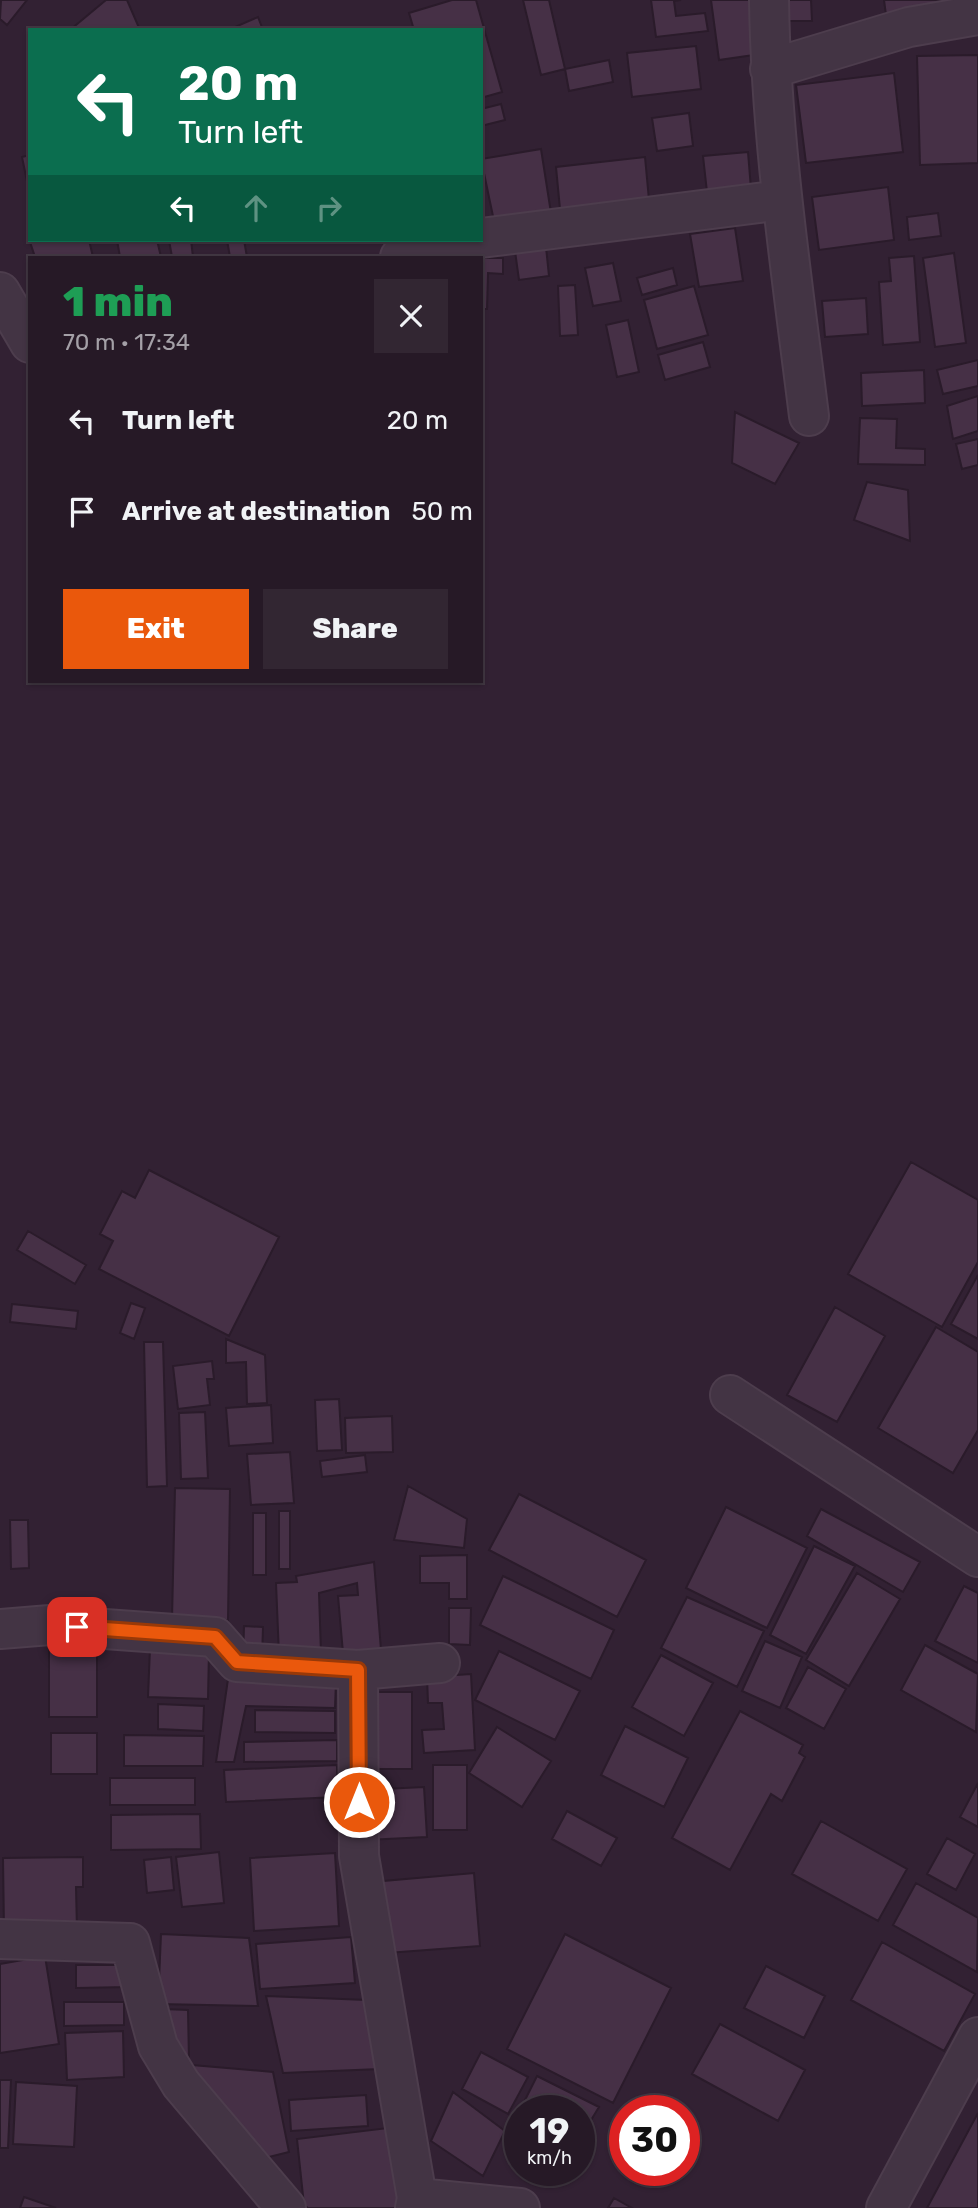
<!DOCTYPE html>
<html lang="en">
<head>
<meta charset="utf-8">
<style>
	:root { --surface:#261926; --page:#322632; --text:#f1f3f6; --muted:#a4a0a7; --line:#423843; --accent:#ea580c }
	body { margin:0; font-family:Rubik,sans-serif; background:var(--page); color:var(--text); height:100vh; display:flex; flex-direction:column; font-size:26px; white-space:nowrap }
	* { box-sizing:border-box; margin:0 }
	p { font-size:23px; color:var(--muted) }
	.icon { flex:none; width:38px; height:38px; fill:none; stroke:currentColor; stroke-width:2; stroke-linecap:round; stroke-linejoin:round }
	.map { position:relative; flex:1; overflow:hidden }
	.sheet { position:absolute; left:28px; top:256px; width:455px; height:427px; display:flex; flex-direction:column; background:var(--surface); border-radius:0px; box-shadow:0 2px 5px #0004,0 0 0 2px var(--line) }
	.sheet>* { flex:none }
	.hud { position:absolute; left:28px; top:28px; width:455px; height:214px; border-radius:0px; box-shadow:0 2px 5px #0004,0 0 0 2px var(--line); background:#0b6e4f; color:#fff; overflow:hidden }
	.speed { position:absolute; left:504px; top:2095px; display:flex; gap:14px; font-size:35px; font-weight:700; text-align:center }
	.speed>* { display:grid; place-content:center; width:91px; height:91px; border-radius:50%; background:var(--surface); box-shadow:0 2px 5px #0004,0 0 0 2px var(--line); line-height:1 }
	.speed small { font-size:18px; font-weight:400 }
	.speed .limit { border:10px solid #d22; background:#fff; color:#111 }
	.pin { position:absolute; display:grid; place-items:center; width:60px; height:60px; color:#fff; margin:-30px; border-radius:14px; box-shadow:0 4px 10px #0006 }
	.me { position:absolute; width:77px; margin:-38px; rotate:0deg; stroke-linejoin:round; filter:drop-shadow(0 0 5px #0008) }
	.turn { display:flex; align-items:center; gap:24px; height:147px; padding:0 35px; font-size:32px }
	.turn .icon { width:91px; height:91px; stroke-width:2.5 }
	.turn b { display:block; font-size:49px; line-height:60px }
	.lanes { display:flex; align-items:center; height:66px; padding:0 35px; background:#0003; justify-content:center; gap:35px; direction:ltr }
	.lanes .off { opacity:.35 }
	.round { display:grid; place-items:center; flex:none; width:74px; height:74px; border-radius:0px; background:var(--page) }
	.head { display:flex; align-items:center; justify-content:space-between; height:119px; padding:0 35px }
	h1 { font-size:42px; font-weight:800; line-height:52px; color:#1e9e55 }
	.action { display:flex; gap:14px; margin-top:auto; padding:14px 35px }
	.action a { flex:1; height:80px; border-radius:0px; background:var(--accent); color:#fff; font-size:28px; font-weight:800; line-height:80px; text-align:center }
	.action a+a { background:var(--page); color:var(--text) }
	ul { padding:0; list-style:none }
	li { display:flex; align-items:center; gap:21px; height:91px; padding:0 35px }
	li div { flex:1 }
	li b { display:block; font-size:26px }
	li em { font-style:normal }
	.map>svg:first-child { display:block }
	.building { fill:#463046; stroke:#2a1b2a; stroke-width:2 }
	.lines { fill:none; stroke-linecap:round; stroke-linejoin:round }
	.minor-casing { stroke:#4d3d4d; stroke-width:42 }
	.minor { stroke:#433444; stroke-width:38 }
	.route-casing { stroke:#983908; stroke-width:18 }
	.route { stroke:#ea580c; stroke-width:12 }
</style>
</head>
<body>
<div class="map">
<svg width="978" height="2208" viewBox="0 0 978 2208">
	<rect width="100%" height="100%" fill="#322133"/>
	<path class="building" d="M 1,0 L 27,0 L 7,25 L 0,19 Z
		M 106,0 L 127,0 L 140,30 L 70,30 Z
		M 452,0 L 476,0 L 502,92 L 481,98 L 481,30 L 414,30 L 409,13 Z
		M 523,0 L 549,0 L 565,69 L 541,75 Z
		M 651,0 L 681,0 L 674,1 L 676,16 L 705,13 L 708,31 L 656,37 Z
		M 711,0 L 760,0 L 767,53 L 719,60 Z
		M 789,0 L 811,0 L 812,21 L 789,21 Z
		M 884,0 L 978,0 L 886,15 Z
		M 258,17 L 263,30 L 236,30 L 235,27 Z
		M 696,46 L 701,89 L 632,97 L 627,53 Z
		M 978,55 L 978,163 L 920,165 L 917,56 Z
		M 609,60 L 613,82 L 569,91 L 565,69 Z
		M 894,73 L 903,152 L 806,163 L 796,85 Z
		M 501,104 L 505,120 L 481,126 L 481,109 Z
		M 689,113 L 693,146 L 657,151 L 652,118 Z
		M 541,149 L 551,213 L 494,221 L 481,159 Z
		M 748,152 L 751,189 L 707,192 L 703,156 Z
		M 30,155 L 30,196 L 22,157 Z
		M 645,157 L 649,200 L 560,209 L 556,167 Z
		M 888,187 L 894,240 L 819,250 L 812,197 Z
		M 938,213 L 941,236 L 909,240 L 907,217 Z
		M 735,228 L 743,281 L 699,287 L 690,234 Z
		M 28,236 L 30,240 L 89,240 L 93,257 L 35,257 Z
		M 117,240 L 157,240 L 161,257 L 120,257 Z
		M 169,240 L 191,240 L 193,257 L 172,257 Z
		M 227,240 L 244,240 L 247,257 L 230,257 Z
		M 546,247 L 549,276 L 519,280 L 515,251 Z
		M 954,253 L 966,343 L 935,347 L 923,258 Z
		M 914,256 L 920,342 L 883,345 L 879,282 L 891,281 L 889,258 Z
		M 481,258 L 503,258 L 503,274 L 488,273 L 487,309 L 481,309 Z
		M 613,263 L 621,301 L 593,306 L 585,268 Z
		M 673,268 L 677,285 L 642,295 L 637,278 Z
		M 575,285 L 578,335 L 560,336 L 558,286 Z
		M 694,286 L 708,335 L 657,349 L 644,300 Z
		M 866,298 L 868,334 L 825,337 L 822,301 Z
		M 628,320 L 639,372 L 617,377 L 606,325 Z
		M 703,342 L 710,367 L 665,380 L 658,355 Z
		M 978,360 L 978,386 L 943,394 L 937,370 Z
		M 924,370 L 925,403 L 862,406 L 861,373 Z
		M 978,396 L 978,431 L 953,439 L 947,406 Z
		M 735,412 L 799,443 L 775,484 L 732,463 Z
		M 860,418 L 897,419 L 896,448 L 925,449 L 925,465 L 858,464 Z
		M 978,439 L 978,465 L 962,469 L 956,444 Z
		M 867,482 L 908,490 L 910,541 L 854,520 Z
		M 911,1162 L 978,1200 L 978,1262 L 942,1327 L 848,1274 Z
		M 149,1170 L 279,1237 L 229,1336 L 99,1269 L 113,1241 L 100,1234 L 122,1191 L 135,1198 Z
		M 28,1231 L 86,1265 L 75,1284 L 17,1250 Z
		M 978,1275 L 978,1339 L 951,1324 Z
		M 131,1303 L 145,1308 L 134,1339 L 120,1333 Z
		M 12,1304 L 78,1311 L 76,1329 L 10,1322 Z
		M 835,1307 L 885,1336 L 837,1422 L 787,1395 Z
		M 936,1327 L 978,1352 L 978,1430 L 953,1473 L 878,1428 Z
		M 226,1339 L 265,1355 L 267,1403 L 247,1404 L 246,1362 L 226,1363 Z
		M 144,1342 L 163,1342 L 167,1486 L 147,1487 Z
		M 212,1361 L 214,1379 L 207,1379 L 210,1405 L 178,1409 L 173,1366 Z
		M 339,1399 L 342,1450 L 317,1451 L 315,1400 Z
		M 271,1405 L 273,1443 L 229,1446 L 226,1408 Z
		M 205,1412 L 208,1478 L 181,1479 L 179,1413 Z
		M 392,1416 L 393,1452 L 346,1453 L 345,1418 Z
		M 290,1452 L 294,1503 L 251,1505 L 247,1454 Z
		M 365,1455 L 367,1472 L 322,1477 L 320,1461 Z
		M 408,1486 L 467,1519 L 464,1548 L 394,1540 Z
		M 175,1488 L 230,1489 L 228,1620 L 172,1619 Z
		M 519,1494 L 646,1560 L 617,1617 L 489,1550 Z
		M 726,1507 L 807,1548 L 767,1628 L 686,1588 Z
		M 821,1509 L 920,1562 L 903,1592 L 807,1536 Z
		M 279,1511 L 290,1511 L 290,1569 L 279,1569 Z
		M 253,1513 L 266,1513 L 266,1575 L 253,1575 Z
		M 10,1520 L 28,1520 L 29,1568 L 11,1569 Z
		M 814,1546 L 855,1566 L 806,1654 L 770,1635 Z
		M 467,1555 L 467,1599 L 449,1599 L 449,1583 L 420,1583 L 420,1556 Z
		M 374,1562 L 381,1650 L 343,1653 L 338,1596 L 358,1595 L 357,1583 L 319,1593 L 321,1653 L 279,1655 L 276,1583 L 297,1582 L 296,1576 Z
		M 857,1573 L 900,1599 L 849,1686 L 806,1660 Z
		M 503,1576 L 614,1630 L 591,1679 L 480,1625 Z
		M 964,1586 L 978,1593 L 978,1663 L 935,1641 Z
		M 687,1597 L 764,1631 L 737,1687 L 661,1648 Z
		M 449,1608 L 471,1608 L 470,1645 L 449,1644 Z
		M 244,1626 L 263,1627 L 262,1659 L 243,1658 Z
		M 49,1640 L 97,1640 L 97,1717 L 49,1717 Z
		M 765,1641 L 802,1657 L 780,1708 L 742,1691 Z
		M 925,1645 L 978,1674 L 976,1732 L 901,1690 Z
		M 150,1648 L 209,1651 L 208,1699 L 148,1697 Z
		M 499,1651 L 580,1691 L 555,1740 L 475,1700 Z
		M 661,1655 L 713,1683 L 684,1736 L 632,1707 Z
		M 808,1667 L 846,1689 L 824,1729 L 786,1708 Z
		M 471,1674 L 475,1750 L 424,1753 L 422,1730 L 444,1729 L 442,1703 L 428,1703 L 427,1677 Z
		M 228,1679 L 336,1681 L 335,1708 L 246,1706 L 234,1762 L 216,1762 Z
		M 374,1692 L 412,1692 L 412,1769 L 374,1769 Z
		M 158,1704 L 204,1706 L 203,1731 L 158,1729 Z
		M 255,1710 L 335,1711 L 335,1733 L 255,1732 Z
		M 740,1711 L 803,1745 L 799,1753 L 805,1757 L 782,1801 L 771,1794 L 730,1870 L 672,1838 Z
		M 625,1726 L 688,1758 L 664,1807 L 601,1775 Z
		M 497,1727 L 551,1761 L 522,1807 L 469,1773 Z
		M 51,1733 L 97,1733 L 97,1774 L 51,1774 Z
		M 124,1735 L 204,1736 L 203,1766 L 124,1766 Z
		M 337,1740 L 337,1761 L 244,1762 L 244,1742 Z
		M 337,1765 L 338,1797 L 226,1802 L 224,1770 Z
		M 433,1765 L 467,1765 L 467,1830 L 433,1830 Z
		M 110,1778 L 195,1778 L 195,1805 L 110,1805 Z
		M 978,1783 L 978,1827 L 960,1817 Z
		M 424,1787 L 427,1837 L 366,1840 L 363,1790 Z
		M 567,1811 L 617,1838 L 601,1866 L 552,1839 Z
		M 200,1814 L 201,1849 L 111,1850 L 111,1815 Z
		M 821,1821 L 907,1869 L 878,1921 L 792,1874 Z
		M 947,1838 L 975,1854 L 956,1890 L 927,1874 Z
		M 219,1852 L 224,1903 L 182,1907 L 176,1857 Z
		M 335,1853 L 339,1926 L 254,1931 L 250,1858 Z
		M 83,1857 L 83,1887 L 76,1887 L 77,1929 L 4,1931 L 3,1858 Z
		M 171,1857 L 174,1890 L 147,1893 L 144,1860 Z
		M 474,1873 L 480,1946 L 387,1953 L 372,1882 Z
		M 916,1883 L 978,1918 L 977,1972 L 893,1925 Z
		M 161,1934 L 249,1938 L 258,2006 L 158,2004 Z
		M 565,1934 L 671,1988 L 613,2103 L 507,2049 Z
		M 351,1937 L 355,1983 L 260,1989 L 256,1944 Z
		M 882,1942 L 975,1994 L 944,2051 L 851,2000 Z
		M 45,1956 L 59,2044 L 0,2053 L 0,1964 Z
		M 76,1965 L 129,1965 L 129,1987 L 76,1988 Z
		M 766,1966 L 825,1996 L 804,2038 L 744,2008 Z
		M 266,1996 L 367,2000 L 380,2069 L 283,2073 Z
		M 64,2002 L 124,2002 L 124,2025 L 64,2026 Z
		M 163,2009 L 188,2010 L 189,2060 L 172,2060 Z
		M 720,2024 L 805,2070 L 778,2121 L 692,2074 Z
		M 123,2031 L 124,2077 L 67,2080 L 65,2033 Z
		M 481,2052 L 528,2077 L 508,2114 L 462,2089 Z
		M 180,2064 L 273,2072 L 289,2152 L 261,2159 Z
		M 537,2076 L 599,2107 L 579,2140 L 579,2110 L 520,2110 Z
		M 0,2080 L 11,2080 L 8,2148 L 0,2148 Z
		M 16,2082 L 77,2086 L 74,2147 L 13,2144 Z
		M 453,2092 L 505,2131 L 483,2176 L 431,2141 Z
		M 366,2095 L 368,2126 L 291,2131 L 289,2100 Z
		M 520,2111 L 520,2150 L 505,2140 Z
		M 978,2113 L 978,2208 L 927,2208 Z
		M 396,2127 L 406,2208 L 308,2208 L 304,2205 L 297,2139 Z
		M 24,2197 L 56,2208 L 20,2208 Z
		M 614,2198 L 632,2208 L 608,2208 Z"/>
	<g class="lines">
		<defs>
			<path id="minor" d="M 769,0 C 771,139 792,278 809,416
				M 770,69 L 909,27 L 978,15
				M 481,238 L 782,200
				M 400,257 L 422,246 L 469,240
				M 0,292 L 30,343
				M 730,1395 L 978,1557
				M 0,1629 L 50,1625 L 215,1637 L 237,1662 L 358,1670 L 440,1663
				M 358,1670 L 359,1856 L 417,2198
				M 0,1939 L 130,1943 L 158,2046 L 181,2084 L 286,2208
				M 415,2208 L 417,2198 L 520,2208
				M 886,2208 L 978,2037"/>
		</defs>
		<use href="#minor" class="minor-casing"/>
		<use href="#minor" class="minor"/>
	</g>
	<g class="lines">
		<defs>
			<path id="route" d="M 77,1627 L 215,1637 L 237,1662 L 358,1670 L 359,1802"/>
		</defs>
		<use href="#route" class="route-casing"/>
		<use href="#route" class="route"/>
	</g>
</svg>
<div class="speed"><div>19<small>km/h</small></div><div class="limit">30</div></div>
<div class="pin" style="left:77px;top:1627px;background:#d93025"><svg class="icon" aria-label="arrive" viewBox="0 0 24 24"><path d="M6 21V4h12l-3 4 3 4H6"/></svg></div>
<svg class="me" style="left:359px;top:1802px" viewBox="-20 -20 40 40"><circle r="17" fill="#ea580c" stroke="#fff" stroke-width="3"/><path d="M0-11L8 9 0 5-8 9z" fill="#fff"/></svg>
<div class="hud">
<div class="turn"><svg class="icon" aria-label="left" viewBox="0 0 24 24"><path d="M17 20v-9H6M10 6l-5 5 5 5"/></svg><div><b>20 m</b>Turn left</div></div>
<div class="lanes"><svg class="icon" aria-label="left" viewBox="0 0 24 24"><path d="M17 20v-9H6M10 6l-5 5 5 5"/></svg><svg class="icon off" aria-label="ahead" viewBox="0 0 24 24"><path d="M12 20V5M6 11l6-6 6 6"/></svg><svg class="icon off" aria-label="right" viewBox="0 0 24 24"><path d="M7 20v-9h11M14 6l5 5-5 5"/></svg></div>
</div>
<section class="sheet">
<div class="head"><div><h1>1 min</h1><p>70 m · 17:34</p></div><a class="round"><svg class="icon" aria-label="close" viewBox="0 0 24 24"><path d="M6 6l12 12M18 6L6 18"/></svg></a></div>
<ul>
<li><svg class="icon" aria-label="left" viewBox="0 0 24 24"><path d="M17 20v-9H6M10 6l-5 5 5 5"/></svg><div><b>Turn left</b></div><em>20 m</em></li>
<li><svg class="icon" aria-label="arrive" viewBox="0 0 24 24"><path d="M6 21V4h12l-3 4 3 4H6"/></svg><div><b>Arrive at destination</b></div><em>50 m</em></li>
</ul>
<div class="action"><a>Exit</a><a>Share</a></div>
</section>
</div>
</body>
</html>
